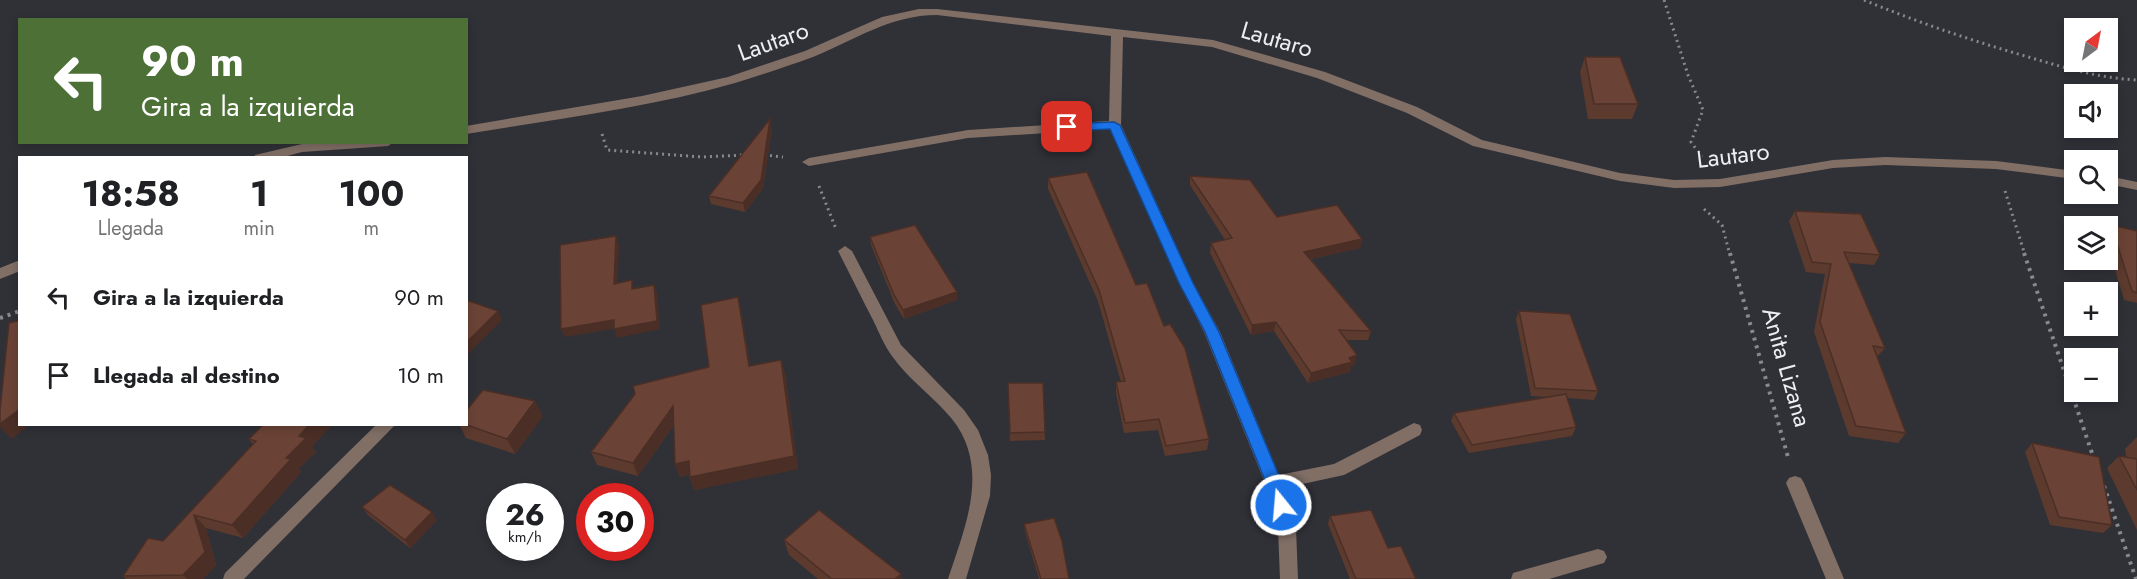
<!DOCTYPE html>
<html lang="es">
<head>
<meta charset="utf-8">
<style>
	:root { --surface:#fff; --page:#f2f2f2; --text:#202124; --muted:#757577 }
	body { margin:0; font-family:Jost,sans-serif; background:var(--page); color:var(--text); height:100vh; display:flex; flex-direction:column; font-size:22px; white-space:nowrap }
	* { box-sizing:border-box; margin:0 }
	p { font-size:20px; color:var(--muted) }
	.icon { flex:none; width:33px; height:33px; fill:none; stroke:currentColor; stroke-width:2; stroke-linecap:round; stroke-linejoin:round }
	.map { position:relative; flex:1; overflow:hidden }
	.sheet { position:absolute; left:18px; top:156px; width:450px; height:270px; display:flex; flex-direction:column; background:var(--surface); border-radius:0px; box-shadow:0 3px 9px #0003 }
	.sheet>* { flex:none }
	.top-card { position:absolute; left:18px; top:18px; width:450px; height:126px; border-radius:0px; box-shadow:0 3px 9px #0003; background:#4d7037; color:#fff; overflow:hidden }
	.needle { width:39px; rotate:32deg }
	.buttons { position:absolute; left:2064px; top:18px; display:grid; gap:12px }
	.buttons a { display:grid; place-items:center; width:54px; height:54px; border-radius:0px; background:var(--surface); box-shadow:0 3px 9px #0003; font-size:30px }
	.speed { position:absolute; left:486px; top:483px; display:flex; gap:12px; font-size:30px; font-weight:700; text-align:center }
	.speed>* { display:grid; place-content:center; width:78px; height:78px; border-radius:50%; background:var(--surface); box-shadow:0 3px 9px #0003; line-height:1 }
	.speed small { font-size:15px; font-weight:400 }
	.speed .limit { border:9px solid #d22; background:#fff; color:#111 }
	.pin { position:absolute; display:grid; place-items:center; width:51px; height:51px; color:#fff; margin:-26px; border-radius:12px; box-shadow:0 3px 9px #0006 }
	.me { position:absolute; width:66px; margin:-33px; rotate:343deg; stroke-linejoin:round; filter:drop-shadow(0 0 4px #0008) }
	.turn { display:flex; align-items:center; gap:21px; height:126px; padding:0 24px; font-size:27px }
	.turn .icon { width:78px; height:78px; stroke-width:2.5 }
	.turn b { display:block; font-size:42px; line-height:51px }
	.eta { display:flex; justify-content:space-evenly; align-items:center; height:102px; text-align:center }
	.eta b { font-size:36px; font-weight:700; line-height:42px }
	ul { padding:0; list-style:none }
	li { display:flex; align-items:center; gap:18px; height:78px; padding:0 24px }
	li div { flex:1 }
	li b { display:block; font-size:22px }
	li em { font-style:normal }
	.map>svg:first-child { display:block }
	.lines { fill:none; stroke-linecap:round; stroke-linejoin:round }
	.path-far1 { stroke:#88898e; stroke-width:3; stroke-dasharray:2 4; stroke-linecap:butt }
	.path { stroke:#88898e; stroke-width:4; stroke-dasharray:3 5; stroke-linecap:butt }
	.minor { fill:#816f66; fill-rule:evenodd }
	.wall { fill:#5c3a2e }
	.shaded-wall { fill:#4b2f26 }
	.building { fill:#6b4336; stroke:#4b2f26; stroke-width:1.5 }
	.route { fill:#1a73e8; stroke:#114b97; stroke-width:1.5 }
	.labels { text-anchor:middle; dominant-baseline:central; stroke-width:4.5; stroke-linejoin:round; paint-order:stroke }
	.street-label { font-size:24px; fill:#edeef1; stroke:#303137 }
</style>
</head>
<body>
<div class="map">
<svg width="2137" height="579" viewBox="0 0 2137 579">
	<rect width="100%" height="100%" fill="#303137"/>
	<g class="lines">
		<path class="path-far1" d="M 1664,0 L 1688,75 L 1703,110 L 1691,142 L 1702,157
			M 1864,0 C 1917,22 1970,40 2025,56 C 2062,67 2098,78 2137,80
			M 602,134 L 607,150 L 702,157 L 744,155
			M 764,155 L 783,157
			M 819,186 L 836,229
			M 2005,191 L 2025,255
			M 1704,209 L 1722,225 L 1730,255"/>
		<path class="path" d="M 1730,253 L 1788,457
			M 2024,253 L 2094,459
			M 0,318 L 20,311
			M 2104,486 L 2136,579"/>
		<path class="minor" d="M 919,9 L 937,9 L 1213,40 L 1325,72 L 1417,107 L 1482,140 L 1620,173 L 1674,180 L 1720,179 L 1833,160 L 1885,157 L 1996,161 L 2074,171 L 2074,179 L 1996,169 L 1885,165 L 1833,168 L 1720,187 L 1674,188 L 1620,181 L 1473,146 L 1407,113 L 1317,78 L 1212,47 L 1123,37 L 1121,125 L 1193,283 L 1220,332 L 1279,475 L 1334,464 L 1414,423 L 1420,425 L 1422,430 L 1420,435 L 1344,475 L 1284,488 L 1296,528 L 1298,579 L 1280,579 L 1278,528 L 1265,483 L 1204,332 L 1179,283 L 1110,129 L 968,138 L 809,166 L 802,162 L 809,158 L 968,130 L 1109,121 L 1111,36 L 937,15 C 890,15 855,40 813,57 C 788,66 761,75 735,83 C 648,108 556,119 466,134 L 466,126 L 642,96 L 728,77 L 805,51 L 882,17 Z
			M 322,142 L 394,142 L 388,146 L 302,152 L 280,158 L 254,158 L 255,155 L 302,144 Z
			M 2108,176 L 2137,182 L 2137,190 L 2108,184 Z
			M 845,246 L 852,251 L 901,345 L 964,410 L 978,430 L 988,455 L 991,475 L 990,496 L 966,579 L 948,579 C 965,527 991,468 952,419 C 934,397 909,380 892,356 C 884,345 879,332 873,320 C 861,297 850,274 838,251 Z
			M 20,260 L 20,271 L 0,279 L 0,268 Z
			M 377,424 L 396,424 L 244,579 L 223,579 L 225,573 Z
			M 1795,476 L 1801,478 L 1804,483 L 1844,579 L 1826,579 L 1786,483 L 1789,478 Z
			M 1598,549 L 1604,551 L 1607,557 L 1604,563 L 1549,579 L 1511,579 L 1513,573 L 1520,571 Z"/>
	</g>
	<path class="wall" d="M 1585,57 L 1638,104 L 1632,119 L 1588,119 L 1580,72 Z
		M 772,128 L 763,188 L 745,212 L 711,204 L 709,196 Z
		M 1190,176 L 1277,217 L 1362,239 L 1360,248 L 1311,259 L 1371,331 L 1368,340 L 1346,340 L 1355,365 L 1351,366 L 1350,372 L 1308,383 L 1274,331 L 1251,335 L 1210,253 L 1211,243 L 1225,240 L 1190,185 Z
		M 1048,178 L 1136,285 L 1209,439 L 1207,450 L 1165,456 L 1158,430 L 1124,433 L 1116,393 L 1116,382 L 1121,382 L 1098,301 L 1048,189 Z
		M 1795,211 L 1880,255 L 1874,265 L 1849,263 L 1885,348 L 1877,357 L 1906,433 L 1898,443 L 1849,436 L 1814,332 L 1825,274 L 1806,272 L 1789,221 Z
		M 2111,225 L 2137,231 L 2137,303 L 2124,300 L 2108,245 L 2108,229 Z
		M 870,237 L 957,300 L 904,319 L 895,304 L 871,245 Z
		M 741,310 L 750,366 L 781,360 L 785,373 L 798,469 L 694,490 L 689,475 L 680,477 L 675,464 L 674,425 L 638,476 L 597,465 L 591,452 L 709,367 Z
		M 1519,311 L 1598,391 L 1594,400 L 1567,398 L 1576,427 L 1572,436 L 1469,453 L 1451,421 L 1454,413 L 1549,397 L 1531,396 L 1516,319 Z
		M 1008,383 L 1043,383 L 1045,440 L 1010,441 Z
		M 543,416 L 515,454 L 466,438 L 459,424 L 466,424 Z
		M 264,424 L 333,424 L 312,446 L 316,452 L 298,469 L 301,472 L 243,538 L 206,528 L 216,565 L 203,579 L 126,579 L 123,576 L 163,541 L 253,444 L 249,439 Z
		M 2137,437 L 2137,530 L 2107,468 L 2119,456 L 2126,457 L 2125,449 Z
		M 2032,443 L 2112,525 L 2103,533 L 2050,525 L 2025,452 Z
		M 362,507 L 437,520 L 410,548 L 368,515 Z
		M 1330,516 L 1388,548 L 1416,579 L 1350,579 L 1328,524 Z
		M 1024,524 L 1069,579 L 1039,579 L 1025,532 Z
		M 784,540 L 902,579 L 818,579 L 789,555 Z"/>
	<path class="shaded-wall" d="M 770,119 L 772,128 L 763,188 L 745,212 L 743,203 Z
		M 616,236 L 619,245 L 617,292 L 614,284 Z
		M 1362,239 L 1360,248 L 1302,261 L 1304,252 Z
		M 654,285 L 657,293 L 660,329 L 617,338 L 614,329 Z
		M 957,292 L 957,300 L 904,319 L 903,310 Z
		M 738,297 L 741,310 L 752,379 L 749,366 Z
		M 498,311 L 502,320 L 466,356 L 466,343 Z
		M 614,320 L 617,328 L 565,337 L 561,329 Z
		M 1276,322 L 1274,331 L 1251,335 L 1252,325 Z
		M 1357,355 L 1355,365 L 1351,366 L 1350,372 L 1308,383 L 1311,373 Z
		M 781,360 L 785,373 L 798,469 L 694,490 L 690,477 Z
		M 535,401 L 543,416 L 515,454 L 507,439 Z
		M 673,406 L 678,419 L 638,476 L 633,463 Z
		M 20,409 L 20,424 L 30,424 L 12,439 L 0,427 L 0,424 Z
		M 310,424 L 333,424 L 312,446 L 316,452 L 298,469 L 301,472 L 243,538 L 232,525 L 286,458 L 299,436 Z
		M 689,461 L 694,474 L 680,477 L 675,464 Z
		M 432,512 L 437,520 L 410,548 L 405,540 Z
		M 194,515 L 206,528 L 216,565 L 203,579 L 187,579 L 183,575 Z
		M 901,574 L 902,579 L 895,579 Z"/>
	<path class="building" d="M 1585,57 L 1620,57 L 1638,104 L 1594,104 Z
		M 770,119 L 761,180 L 743,203 L 709,196 Z
		M 1087,172 L 1136,285 L 1147,283 L 1164,326 L 1170,324 L 1185,348 L 1209,439 L 1166,446 L 1159,419 L 1125,423 L 1116,382 L 1125,381 L 1099,290 L 1048,178 Z
		M 1190,176 L 1250,180 L 1277,217 L 1337,205 L 1362,239 L 1304,252 L 1371,331 L 1339,330 L 1357,355 L 1349,358 L 1352,362 L 1311,373 L 1276,322 L 1252,325 L 1211,243 L 1232,238 Z
		M 1795,211 L 1861,214 L 1880,255 L 1844,252 L 1885,348 L 1873,346 L 1906,433 L 1856,426 L 1820,322 L 1831,264 L 1812,262 Z
		M 915,225 L 957,292 L 903,310 L 894,295 L 870,237 Z
		M 2111,225 L 2137,231 L 2137,293 L 2132,291 Z
		M 616,236 L 614,284 L 632,280 L 632,289 L 654,285 L 657,321 L 614,329 L 614,320 L 561,329 L 560,245 Z
		M 738,297 L 749,366 L 781,360 L 794,456 L 690,477 L 689,461 L 675,464 L 673,406 L 633,463 L 591,452 L 635,394 L 633,386 L 709,367 L 701,305 Z
		M 466,300 L 498,311 L 466,343 Z
		M 1519,311 L 1570,314 L 1598,391 L 1535,388 Z
		M 20,320 L 20,409 L 0,424 L 0,410 L 9,323 Z
		M 1008,383 L 1043,383 L 1045,432 L 1010,433 Z
		M 483,390 L 535,401 L 507,439 L 464,424 L 466,424 L 466,411 Z
		M 1566,394 L 1576,427 L 1472,445 L 1454,413 Z
		M 264,424 L 310,424 L 299,436 L 306,438 L 286,458 L 291,459 L 232,525 L 194,515 L 205,552 L 183,575 L 123,576 L 148,538 L 163,541 L 256,441 L 249,439 Z
		M 2032,443 L 2099,457 L 2112,525 L 2059,517 Z
		M 2119,456 L 2137,459 L 2137,490 Z
		M 390,485 L 432,512 L 405,540 L 362,507 Z
		M 819,510 L 901,574 L 895,579 L 832,579 L 784,540 Z
		M 1371,510 L 1388,548 L 1401,546 L 1416,579 L 1356,579 L 1330,516 Z
		M 1054,518 L 1062,541 L 1069,579 L 1041,579 L 1024,524 Z"/>
	<path class="route" d="M 1114,122 L 1120,125 L 1193,283 L 1219,332 L 1282,483 L 1289,505 L 1286,510 L 1281,512 L 1275,510 L 1266,483 L 1205,332 L 1179,283 L 1110,129 L 1067,131 L 1061,127 L 1067,124 Z"/>
	<g class="labels">
		<g class="street-label">
			<text transform="translate(1277 39) rotate(16)">Lautaro</text>
			<text transform="translate(773 41) rotate(-20)">Lautaro</text>
			<text transform="translate(1733 155) rotate(-7)">Lautaro</text>
			<text transform="translate(1787 367) rotate(74)">Anita Lizana</text>
		</g>
	</g>
</svg>
<div class="buttons">
<a><svg class="needle" viewBox="-14 -14 28 28"><path d="M0-13l5 13h-10z" fill="#e53935"/><path d="M0 13l5-13h-10z" fill="#757577"/></svg></a>
<a><svg class="icon" aria-label="sound" viewBox="0 0 24 24"><path d="M4 9h4l5-4v14l-5-4H4zM17 9q2 3 0 6"/></svg></a>
<a><svg class="icon" aria-label="search" viewBox="0 0 24 24"><circle cx="10" cy="10" r="6"/><path d="M15 15l6 6"/></svg></a>
<a><svg class="icon" aria-label="layers" viewBox="0 0 24 24"><path d="M12 4l9 5-9 5-9-5zM3 14l9 5 9-5"/></svg></a>
<a>+</a>
<a>−</a>
</div>
<div class="speed"><div>26<small>km/h</small></div><div class="limit">30</div></div>
<div class="pin" style="left:1067px;top:127px;background:#d93025"><svg class="icon" aria-label="arrive" viewBox="0 0 24 24"><path d="M6 21V4h12l-3 4 3 4H6"/></svg></div>
<svg class="me" style="left:1281px;top:505px" viewBox="-20 -20 40 40"><circle r="17" fill="#1a73e8" stroke="#fff" stroke-width="3"/><path d="M0-11L8 9 0 5-8 9z" fill="#fff"/></svg>
<div class="top-card">
<div class="turn"><svg class="icon" aria-label="left" viewBox="0 0 24 24"><path d="M17 20v-9H6M10 6l-5 5 5 5"/></svg><div><b>90 m</b>Gira a la izquierda</div></div>
</div>
<section class="sheet">
<div class="eta">
<div><b>18:58</b><p>Llegada</p></div>
<div><b>1</b><p>min</p></div>
<div><b>100</b><p>m</p></div>
</div>
<ul>
<li><svg class="icon" aria-label="left" viewBox="0 0 24 24"><path d="M17 20v-9H6M10 6l-5 5 5 5"/></svg><div><b>Gira a la izquierda</b></div><em>90 m</em></li>
<li><svg class="icon" aria-label="arrive" viewBox="0 0 24 24"><path d="M6 21V4h12l-3 4 3 4H6"/></svg><div><b>Llegada al destino</b></div><em>10 m</em></li>
</ul>
</section>
</div>
</body>
</html>
